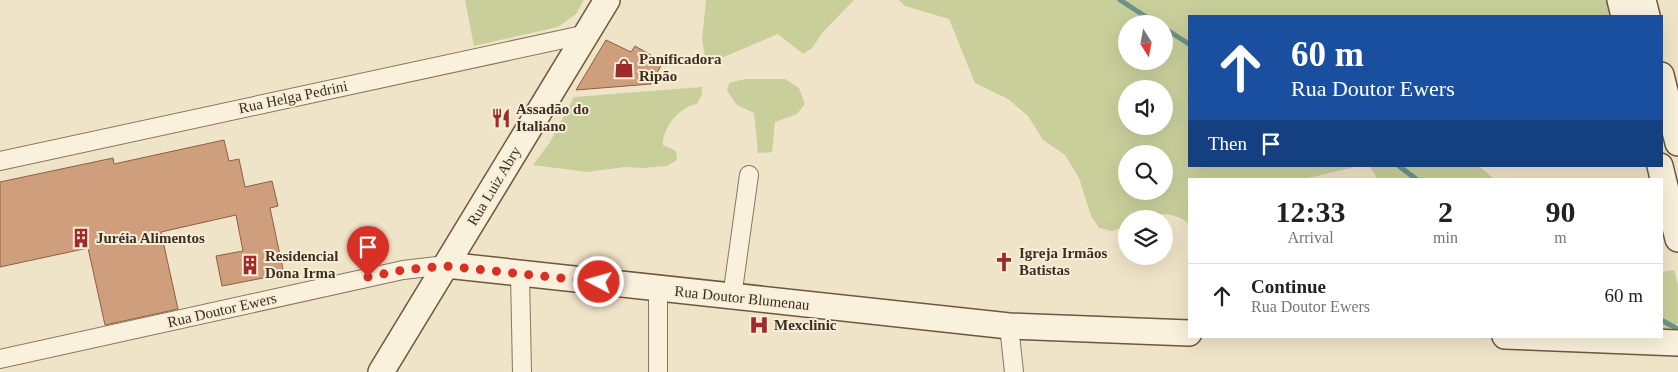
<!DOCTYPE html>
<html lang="en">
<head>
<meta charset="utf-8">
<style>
	:root { --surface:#fff; --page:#f6f6f6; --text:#222; --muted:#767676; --line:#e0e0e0 }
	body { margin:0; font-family:Georgia,serif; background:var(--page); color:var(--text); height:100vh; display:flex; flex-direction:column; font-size:19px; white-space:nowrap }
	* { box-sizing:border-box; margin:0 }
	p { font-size:16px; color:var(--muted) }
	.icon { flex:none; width:28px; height:28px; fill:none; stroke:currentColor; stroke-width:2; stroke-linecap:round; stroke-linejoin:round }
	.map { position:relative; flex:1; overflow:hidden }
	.drawer { position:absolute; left:1188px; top:178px; width:475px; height:160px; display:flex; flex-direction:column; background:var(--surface); border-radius:0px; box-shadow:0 5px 20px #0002 }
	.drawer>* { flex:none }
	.hud { position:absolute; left:1188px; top:15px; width:475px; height:152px; border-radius:0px; box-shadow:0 5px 20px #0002; background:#1a4fa0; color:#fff; overflow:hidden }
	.needle { width:32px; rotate:169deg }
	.fabs { position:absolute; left:1118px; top:15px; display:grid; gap:10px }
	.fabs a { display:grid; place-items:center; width:55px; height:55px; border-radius:50%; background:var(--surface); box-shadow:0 5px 20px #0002; font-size:25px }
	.pin { position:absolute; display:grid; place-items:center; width:42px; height:42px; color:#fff; margin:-51px -21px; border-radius:50% 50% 50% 0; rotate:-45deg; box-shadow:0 0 5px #0007 }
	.pin .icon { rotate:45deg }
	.me { position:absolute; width:55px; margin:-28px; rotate:276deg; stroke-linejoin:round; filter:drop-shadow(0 0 4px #0008) }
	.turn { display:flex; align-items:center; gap:18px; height:105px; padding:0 20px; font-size:22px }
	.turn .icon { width:65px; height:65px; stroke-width:2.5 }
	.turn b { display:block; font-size:35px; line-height:42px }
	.then { display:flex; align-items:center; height:48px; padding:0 20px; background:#0003; gap:10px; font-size:19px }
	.eta { display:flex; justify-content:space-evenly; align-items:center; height:85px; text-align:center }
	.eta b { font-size:30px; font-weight:800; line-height:35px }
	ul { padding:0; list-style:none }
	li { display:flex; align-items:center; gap:15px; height:65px; padding:0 20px; border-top:1px solid var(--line) }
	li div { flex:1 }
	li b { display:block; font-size:19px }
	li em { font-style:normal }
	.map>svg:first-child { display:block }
	.green { fill:#c9cf9b; fill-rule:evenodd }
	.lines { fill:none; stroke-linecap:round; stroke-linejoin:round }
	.stream { stroke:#6f938a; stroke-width:5 }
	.building { fill:#cf9f7d; stroke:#8d5f41 }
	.street-casing { stroke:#8d765c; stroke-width:20 }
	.secondary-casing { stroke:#6f573f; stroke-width:28 }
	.street { stroke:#faf1dc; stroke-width:18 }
	.secondary { stroke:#faf1dc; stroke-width:25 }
	.route { stroke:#d93025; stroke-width:9; stroke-dasharray:0 16.2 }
	.labels { text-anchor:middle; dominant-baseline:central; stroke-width:4; stroke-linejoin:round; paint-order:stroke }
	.poi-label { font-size:15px; font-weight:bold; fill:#3d2e20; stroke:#f7eed8; text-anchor:start }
	.street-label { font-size:15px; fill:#3d2e20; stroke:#f7eed8 }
</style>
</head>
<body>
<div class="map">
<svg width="1678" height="372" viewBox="0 0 1678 372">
	<rect width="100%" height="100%" fill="#f0e4c8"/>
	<path class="green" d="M 465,0 L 584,0 L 576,14 L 558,27 L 474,46 Z
		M 706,0 L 854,0 L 823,32 L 812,48 L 803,54 L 778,34 L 719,59 L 705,56 L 702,40 Z
		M 899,0 L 1607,0 L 1611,16 L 1189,16 L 1189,166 L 1359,166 L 1304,179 L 1189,179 L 1189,223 C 1162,206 1154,219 1126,219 L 1126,226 L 1112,231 L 1099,228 L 1091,216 L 1079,178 L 1065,155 L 1043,140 L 1028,116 L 1008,99 L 975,83 L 949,19 L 905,6 ZM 1126,24 L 1164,24 L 1164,61 L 1126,61 ZM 1126,89 L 1164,89 L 1164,126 L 1126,126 ZM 1126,154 L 1164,154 L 1164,191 L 1126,191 Z
		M 745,79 L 785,79 L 799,88 L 805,104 L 797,114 L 775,122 L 772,152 L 758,153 L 754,113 L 737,105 L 727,91 L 729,83 Z
		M 702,87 L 702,94 L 697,104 C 680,106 662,128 663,145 L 676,151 L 677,160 L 667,166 L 643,168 L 625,167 L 587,172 L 533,165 L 550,142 L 574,97 Z
		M 1369,166 L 1479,166 L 1494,179 L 1378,179 Z
		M 1674,270 L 1678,285 L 1678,323 L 1667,336 L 1661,336 L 1661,272 Z"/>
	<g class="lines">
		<path class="stream" d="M 1120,0 L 1157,24
			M 1164,28 L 1189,44
			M 1399,166 L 1416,179
			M 1661,320 L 1678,329"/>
	</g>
	<path class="building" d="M 606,40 L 631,52 L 635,46 L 663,62 L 651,84 L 576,90 Z
		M 224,140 L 229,161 L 239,159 L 245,187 L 272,181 L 278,206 L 270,208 L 284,274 L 222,286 L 216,256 L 243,251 L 236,215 L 161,232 L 178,309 L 105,325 L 88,248 L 0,267 L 0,182 L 113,158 L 114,164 Z"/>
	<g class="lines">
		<defs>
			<path id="street" d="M 0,161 L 587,34
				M 520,274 L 522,372
				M 658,289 L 658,372
				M 732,297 L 749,175
				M 1009,326 L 1014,372
				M 0,359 L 403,270 L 446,265"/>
			<path id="secondary" d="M 1620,0 L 1624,16
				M 1643,0 L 1647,16
				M 1661,75 L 1678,143
				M 1660,166 L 1678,239
				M 446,265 L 1009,326 L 1189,333
				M 1505,336 L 1678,343
				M 381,372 L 607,0"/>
		</defs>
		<use href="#street" class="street-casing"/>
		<use href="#secondary" class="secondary-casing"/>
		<use href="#street" class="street"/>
		<use href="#secondary" class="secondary"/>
	</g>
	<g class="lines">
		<path class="route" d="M 368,277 L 403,270 L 446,266 L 599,282"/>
	</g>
	<defs>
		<symbol id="shop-bare" viewBox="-9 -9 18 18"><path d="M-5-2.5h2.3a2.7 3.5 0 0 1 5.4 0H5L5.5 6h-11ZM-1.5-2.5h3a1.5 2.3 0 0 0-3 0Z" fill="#9e2a2b" stroke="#f7eed8" stroke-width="2.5" paint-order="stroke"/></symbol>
		<symbol id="restaurant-bare" viewBox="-9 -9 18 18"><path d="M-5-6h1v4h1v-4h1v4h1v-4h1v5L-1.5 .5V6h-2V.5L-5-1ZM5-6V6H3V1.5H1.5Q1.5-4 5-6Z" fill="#9e2a2b" stroke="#f7eed8" stroke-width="2.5" paint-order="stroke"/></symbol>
		<symbol id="building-bare" viewBox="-9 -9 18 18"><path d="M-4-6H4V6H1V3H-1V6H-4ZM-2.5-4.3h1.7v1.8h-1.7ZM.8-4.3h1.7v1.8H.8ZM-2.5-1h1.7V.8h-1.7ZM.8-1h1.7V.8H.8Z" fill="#9e2a2b" stroke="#f7eed8" stroke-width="2.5" paint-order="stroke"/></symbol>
		<symbol id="church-bare" viewBox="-9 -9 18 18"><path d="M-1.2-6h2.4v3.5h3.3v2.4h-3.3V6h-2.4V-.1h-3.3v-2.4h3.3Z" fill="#9e2a2b" stroke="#f7eed8" stroke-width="2.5" paint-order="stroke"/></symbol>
		<symbol id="hospital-bare" viewBox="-9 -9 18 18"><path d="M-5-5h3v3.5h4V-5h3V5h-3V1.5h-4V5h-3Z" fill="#9e2a2b" stroke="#f7eed8" stroke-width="2.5" paint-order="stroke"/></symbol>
	</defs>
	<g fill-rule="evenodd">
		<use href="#shop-bare" x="610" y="54" width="28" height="28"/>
		<use href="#restaurant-bare" x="487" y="104" width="28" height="28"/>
		<use href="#building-bare" x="67" y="224" width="28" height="28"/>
		<use href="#church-bare" x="990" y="248" width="28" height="28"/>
		<use href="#building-bare" x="236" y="251" width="28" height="28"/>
		<use href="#hospital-bare" x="745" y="311" width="28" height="28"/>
	</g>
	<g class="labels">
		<g class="poi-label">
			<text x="639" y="59">Panificadora<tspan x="639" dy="17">Ripão</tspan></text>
			<text x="516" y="109">Assadão do<tspan x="516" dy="17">Italiano</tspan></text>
			<text x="96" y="238">Juréia Alimentos</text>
			<text x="1019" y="253">Igreja Irmãos<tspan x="1019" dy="17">Batistas</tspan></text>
			<text x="265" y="256">Residencial<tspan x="265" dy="17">Dona Irma</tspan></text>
			<text x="774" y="325">Mexclinic</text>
		</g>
		<g class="street-label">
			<text transform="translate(293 97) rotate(-12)">Rua Helga Pedrini</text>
			<text transform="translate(494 186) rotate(-59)">Rua Luiz Abry</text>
			<text transform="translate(742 298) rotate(6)">Rua Doutor Blumenau</text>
			<text transform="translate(222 310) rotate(-13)">Rua Doutor Ewers</text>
		</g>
	</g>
</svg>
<div class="fabs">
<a><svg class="needle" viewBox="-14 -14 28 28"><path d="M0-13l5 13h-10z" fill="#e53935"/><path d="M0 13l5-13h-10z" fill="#767676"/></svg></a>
<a><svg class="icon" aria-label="sound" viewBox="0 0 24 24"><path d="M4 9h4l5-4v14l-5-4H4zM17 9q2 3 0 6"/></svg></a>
<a><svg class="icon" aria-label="search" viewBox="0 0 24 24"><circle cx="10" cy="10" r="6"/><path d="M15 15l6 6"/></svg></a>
<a><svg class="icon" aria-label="layers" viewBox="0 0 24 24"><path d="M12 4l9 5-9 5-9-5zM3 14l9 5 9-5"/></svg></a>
</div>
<div class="pin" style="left:368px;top:277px;background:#d93025"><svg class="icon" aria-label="arrive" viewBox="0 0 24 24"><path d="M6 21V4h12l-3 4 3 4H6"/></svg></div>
<svg class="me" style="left:599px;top:282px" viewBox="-20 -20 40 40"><circle r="17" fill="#d93025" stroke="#fff" stroke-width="3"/><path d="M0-11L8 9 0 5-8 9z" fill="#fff"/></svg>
<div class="hud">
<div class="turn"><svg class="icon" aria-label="ahead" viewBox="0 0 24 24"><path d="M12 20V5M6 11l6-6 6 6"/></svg><div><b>60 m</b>Rua Doutor Ewers</div></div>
<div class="then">Then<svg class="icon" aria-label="arrive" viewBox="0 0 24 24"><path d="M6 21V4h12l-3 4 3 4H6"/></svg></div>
</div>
<section class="drawer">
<div class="eta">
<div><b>12:33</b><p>Arrival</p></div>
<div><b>2</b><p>min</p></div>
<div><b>90</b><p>m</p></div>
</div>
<ul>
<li><svg class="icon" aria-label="ahead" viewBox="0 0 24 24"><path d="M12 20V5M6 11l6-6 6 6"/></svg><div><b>Continue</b><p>Rua Doutor Ewers</p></div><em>60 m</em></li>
</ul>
</section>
</div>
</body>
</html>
